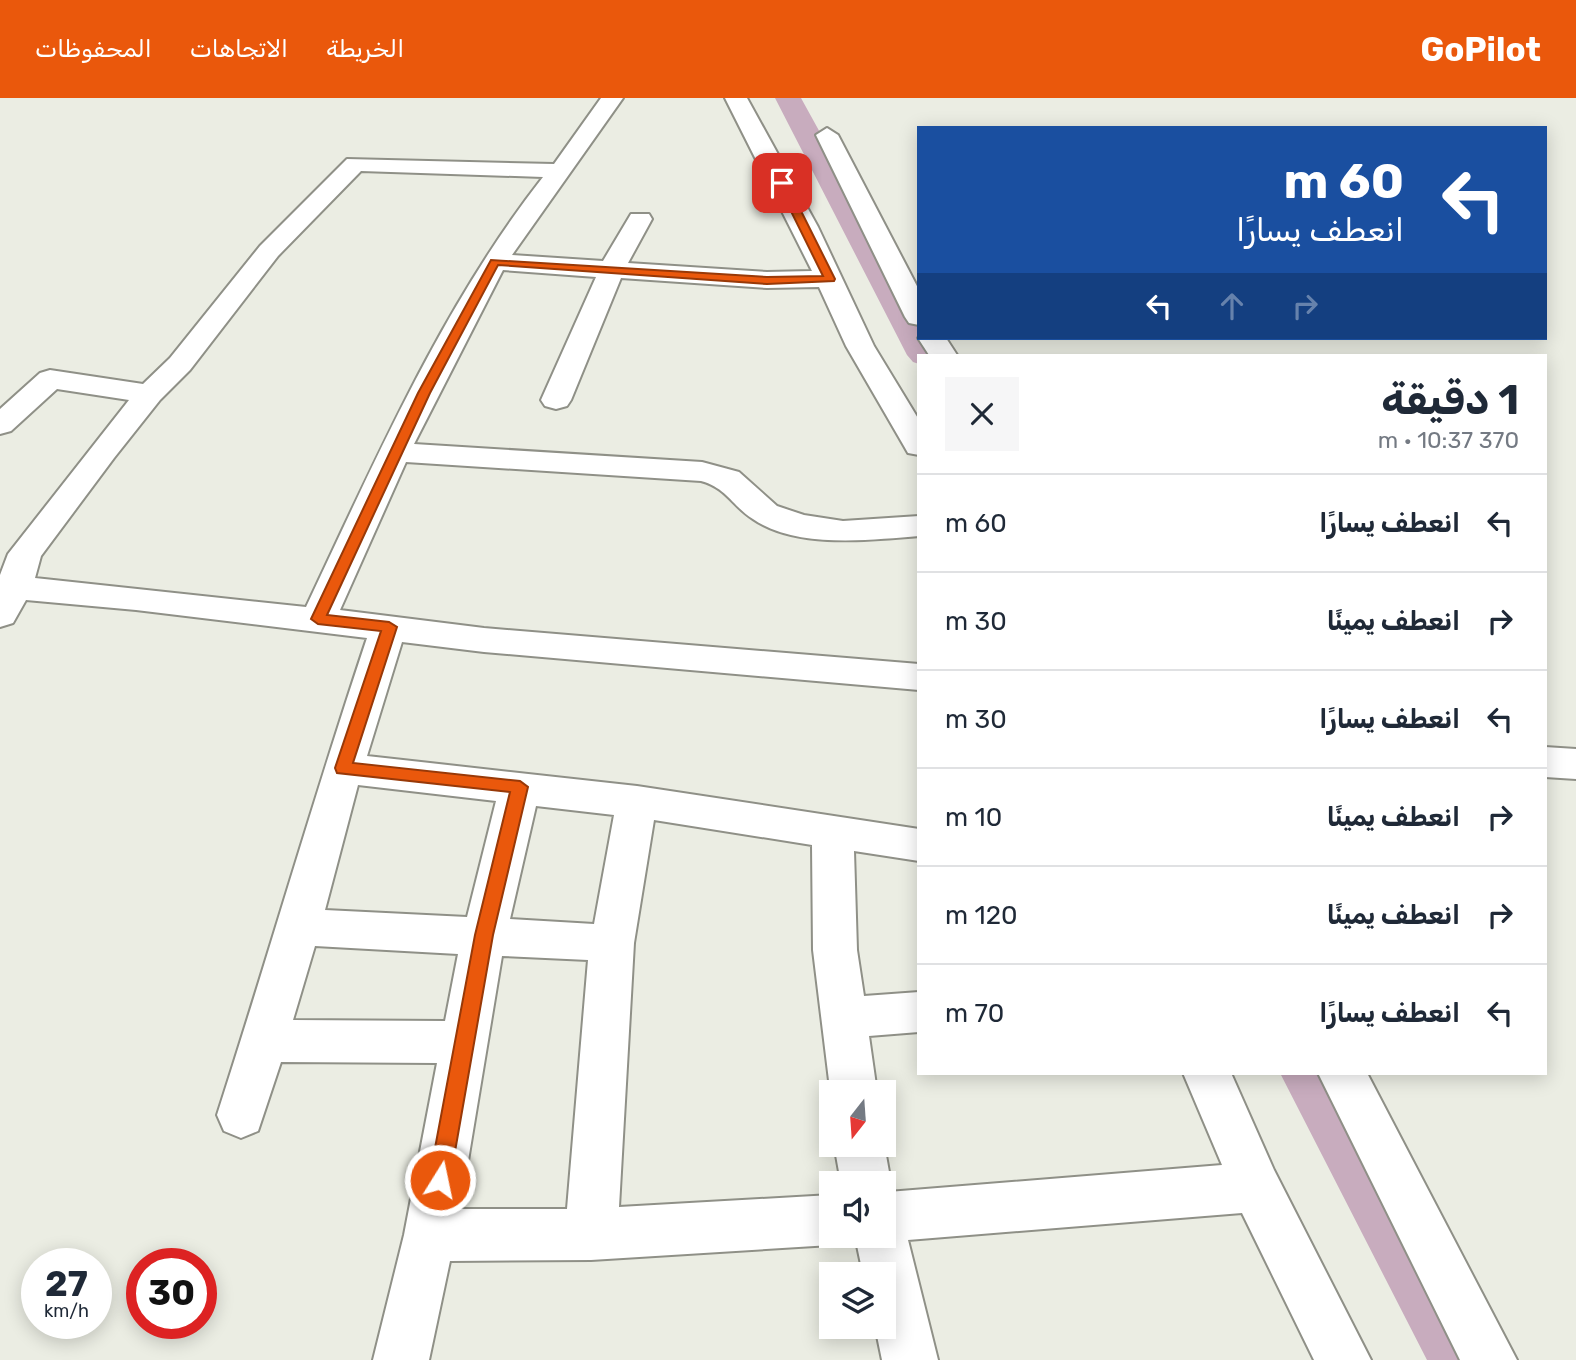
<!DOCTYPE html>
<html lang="ar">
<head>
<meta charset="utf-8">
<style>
	:root { --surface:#fff; --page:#f6f6f7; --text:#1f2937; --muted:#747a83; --line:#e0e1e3; --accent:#ea580c }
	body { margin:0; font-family:Rubik,Vazirmatn,sans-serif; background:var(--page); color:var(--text); direction:rtl; height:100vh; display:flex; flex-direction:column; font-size:26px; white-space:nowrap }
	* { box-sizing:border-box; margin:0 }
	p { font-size:23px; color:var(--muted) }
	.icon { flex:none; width:38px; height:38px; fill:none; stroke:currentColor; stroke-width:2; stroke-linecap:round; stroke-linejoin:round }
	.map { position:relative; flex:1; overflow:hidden; direction:ltr }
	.details { position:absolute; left:917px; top:256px; width:630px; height:721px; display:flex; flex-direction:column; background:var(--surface); border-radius:0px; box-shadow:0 4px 18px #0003; direction:rtl }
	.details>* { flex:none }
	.top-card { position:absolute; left:917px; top:28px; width:630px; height:214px; border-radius:0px; box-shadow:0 4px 18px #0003; direction:rtl; background:#1a4fa0; color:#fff; overflow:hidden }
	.needle { width:46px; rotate:197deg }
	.tools { position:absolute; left:819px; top:982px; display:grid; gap:14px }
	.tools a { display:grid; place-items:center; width:77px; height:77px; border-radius:0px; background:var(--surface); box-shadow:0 4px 18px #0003; font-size:35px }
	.speed { position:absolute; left:21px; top:1150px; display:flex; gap:14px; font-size:35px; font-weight:700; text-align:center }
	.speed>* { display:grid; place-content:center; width:91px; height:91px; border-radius:50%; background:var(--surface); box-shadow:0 4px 18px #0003; line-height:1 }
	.speed small { font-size:18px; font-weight:400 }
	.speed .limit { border:10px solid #d22; background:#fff; color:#111 }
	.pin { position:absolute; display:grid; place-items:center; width:60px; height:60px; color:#fff; margin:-30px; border-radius:14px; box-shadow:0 4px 10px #0006 }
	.me { position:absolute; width:77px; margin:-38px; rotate:10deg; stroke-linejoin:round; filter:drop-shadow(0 0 5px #0008) }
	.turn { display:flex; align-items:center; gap:24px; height:147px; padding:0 28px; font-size:32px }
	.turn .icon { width:91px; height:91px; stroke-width:2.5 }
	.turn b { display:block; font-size:49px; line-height:60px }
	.lanes { display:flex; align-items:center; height:66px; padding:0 28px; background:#0003; justify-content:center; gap:35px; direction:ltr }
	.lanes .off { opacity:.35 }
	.round { display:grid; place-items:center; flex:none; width:74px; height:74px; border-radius:0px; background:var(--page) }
	.overview { display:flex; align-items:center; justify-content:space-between; height:119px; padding:0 28px }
	h1 { font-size:42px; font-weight:700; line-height:52px }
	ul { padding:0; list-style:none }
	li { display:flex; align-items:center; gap:21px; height:98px; padding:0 28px; border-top:2px solid var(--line) }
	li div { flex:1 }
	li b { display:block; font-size:26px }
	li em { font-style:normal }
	header { display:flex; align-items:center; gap:42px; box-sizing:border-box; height:98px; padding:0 35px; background:var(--accent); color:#fff }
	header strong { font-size:33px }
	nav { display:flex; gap:38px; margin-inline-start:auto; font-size:24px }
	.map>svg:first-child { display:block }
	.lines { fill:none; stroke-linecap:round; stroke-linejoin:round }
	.canal { fill:#c8acbe; fill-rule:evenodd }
	.minor-casing { stroke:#8f9087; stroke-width:4 }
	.minor { fill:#fff; fill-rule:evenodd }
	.route { fill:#ea580c; stroke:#983908; stroke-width:2 }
</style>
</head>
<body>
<header>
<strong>GoPilot</strong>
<nav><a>الخريطة</a><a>الاتجاهات</a><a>المحفوظات</a></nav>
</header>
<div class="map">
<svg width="1576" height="1262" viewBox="0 0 1576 1262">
	<rect width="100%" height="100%" fill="#ebede3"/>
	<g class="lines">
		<path class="canal" d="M 775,0 L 801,0 L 919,214 L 919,240 L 933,240 L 942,257 L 919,257 L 919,266 L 913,264 L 907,257 Z
			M 1280,975 L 1340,975 L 1487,1238 L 1497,1262 L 1427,1262 Z"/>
		<defs>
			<path id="minor" d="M 601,0 L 623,0 L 512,157 L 603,163 L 631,116 L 649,116 L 652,121 L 628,165 L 767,174 L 812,173 L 725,0 L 747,0 L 818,129 L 874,248 L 919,322 L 919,357 L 908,355 L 904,348 L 846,248 L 819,189 L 767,190 L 621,180 L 571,302 L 567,308 L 556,311 L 545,308 L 541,302 L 596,179 L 503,172 L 414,346 L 702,364 L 739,374 L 777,408 L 804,417 L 843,423 L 919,418 L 919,438 C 870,442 796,451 753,421 C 732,408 727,390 701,383 L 406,364 L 340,512 L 484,530 L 919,566 L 919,592 L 484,554 L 402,544 L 367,658 L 637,688 L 919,731 L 919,763 L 854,753 L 857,852 L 864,898 L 919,894 L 919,934 L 869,938 L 877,994 L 831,994 L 831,999 L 813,852 L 812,747 L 654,722 L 634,845 L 619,1109 L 831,1097 L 831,1138 L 850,1138 L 849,1140 L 831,1147 L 591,1162 L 450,1163 L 429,1262 L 373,1262 L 404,1137 L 437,965 L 281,964 L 258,1033 L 241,1040 L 224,1033 L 217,1017 C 268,859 314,698 367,540 L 136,512 L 26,502 L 13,525 L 0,529 L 0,477 L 8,456 L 129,302 L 57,291 L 11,333 L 0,336 L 0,311 L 40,275 L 50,272 L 143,286 L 170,260 L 260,148 L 347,61 L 554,66 ZM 361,73 L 543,79 C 442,208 376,361 306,509 L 35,480 L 41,458 L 114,360 L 160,302 L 190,272 L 278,158 ZM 358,687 L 496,703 L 467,819 L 325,812 ZM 536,708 L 614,717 L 594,826 L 510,821 ZM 315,848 L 458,856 L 445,923 L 293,922 ZM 502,858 L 588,862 L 567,1111 L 460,1111 Z
				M 827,30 L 838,37 L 919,192 L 919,227 L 909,225 L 905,219 L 816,37 Z
				M 918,240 L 946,240 L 957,257 L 929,257 Z
				M 1545,649 L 1576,651 L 1576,681 L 1545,679 Z
				M 1183,975 L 1231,975 L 1274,1072 L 1371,1262 L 1314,1262 L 1242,1115 L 908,1142 L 938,1262 L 882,1262 L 875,1228 L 884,1228 L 884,1176 L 863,1176 L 855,1138 L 884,1138 L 884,1085 L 841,1085 L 834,1046 L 884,1046 L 891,1085 L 888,1094 L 1222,1067 Z
				M 1318,975 L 1367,975 L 1517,1262 L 1460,1262 Z"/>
		</defs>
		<use href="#minor" class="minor-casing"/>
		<use href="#minor" class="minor"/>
	</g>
	<path class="route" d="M 782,82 L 787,85 L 835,181 L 834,183 L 767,186 L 498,167 L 430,295 L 327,517 L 389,524 L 397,529 L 353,665 L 520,683 L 528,689 L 493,837 L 450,1082 L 447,1089 L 440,1092 L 432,1089 L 429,1082 L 475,837 L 510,694 L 337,675 L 335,670 L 381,533 L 318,526 L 311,521 L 418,295 L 491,162 L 767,179 L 823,178 L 777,85 Z"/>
</svg>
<div class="tools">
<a><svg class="needle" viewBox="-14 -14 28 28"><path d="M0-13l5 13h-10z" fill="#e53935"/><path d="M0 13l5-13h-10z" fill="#747a83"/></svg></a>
<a><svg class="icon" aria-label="sound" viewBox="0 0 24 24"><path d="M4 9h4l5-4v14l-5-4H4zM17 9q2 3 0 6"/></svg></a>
<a><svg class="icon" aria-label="layers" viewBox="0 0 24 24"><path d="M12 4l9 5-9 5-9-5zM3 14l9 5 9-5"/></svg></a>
</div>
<div class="speed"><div>27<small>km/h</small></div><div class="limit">30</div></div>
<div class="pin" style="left:782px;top:85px;background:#d93025"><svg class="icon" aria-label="arrive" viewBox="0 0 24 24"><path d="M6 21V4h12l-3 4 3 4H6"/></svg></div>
<svg class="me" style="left:440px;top:1082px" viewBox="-20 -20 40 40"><circle r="17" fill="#ea580c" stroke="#fff" stroke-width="3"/><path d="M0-11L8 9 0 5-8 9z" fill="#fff"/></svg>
<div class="top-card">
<div class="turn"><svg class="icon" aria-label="left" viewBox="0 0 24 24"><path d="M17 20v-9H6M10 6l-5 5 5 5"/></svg><div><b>60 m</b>انعطف يسارًا</div></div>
<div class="lanes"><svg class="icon" aria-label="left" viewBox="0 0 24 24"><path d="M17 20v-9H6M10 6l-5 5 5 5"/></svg><svg class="icon off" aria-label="ahead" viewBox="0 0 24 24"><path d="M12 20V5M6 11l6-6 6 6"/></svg><svg class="icon off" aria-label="right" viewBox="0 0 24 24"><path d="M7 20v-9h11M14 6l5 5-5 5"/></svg></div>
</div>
<section class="details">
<div class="overview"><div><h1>1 دقيقة</h1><p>370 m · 10:37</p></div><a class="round"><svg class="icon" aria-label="close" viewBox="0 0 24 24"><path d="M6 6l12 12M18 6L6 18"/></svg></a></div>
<ul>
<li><svg class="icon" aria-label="left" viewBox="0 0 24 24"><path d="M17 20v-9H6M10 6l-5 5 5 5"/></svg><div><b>انعطف يسارًا</b></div><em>60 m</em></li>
<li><svg class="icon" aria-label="right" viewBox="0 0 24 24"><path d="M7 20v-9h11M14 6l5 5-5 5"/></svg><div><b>انعطف يمينًا</b></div><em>30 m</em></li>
<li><svg class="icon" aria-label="left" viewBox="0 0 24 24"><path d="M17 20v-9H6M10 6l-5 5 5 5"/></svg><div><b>انعطف يسارًا</b></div><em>30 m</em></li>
<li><svg class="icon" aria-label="right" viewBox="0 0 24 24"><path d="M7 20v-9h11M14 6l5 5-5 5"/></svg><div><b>انعطف يمينًا</b></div><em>10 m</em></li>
<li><svg class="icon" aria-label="right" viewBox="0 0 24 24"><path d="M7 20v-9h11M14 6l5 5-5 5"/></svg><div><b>انعطف يمينًا</b></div><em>120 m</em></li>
<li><svg class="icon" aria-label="left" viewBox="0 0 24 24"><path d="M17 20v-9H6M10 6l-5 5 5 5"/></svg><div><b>انعطف يسارًا</b></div><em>70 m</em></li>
</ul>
</section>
</div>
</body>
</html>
